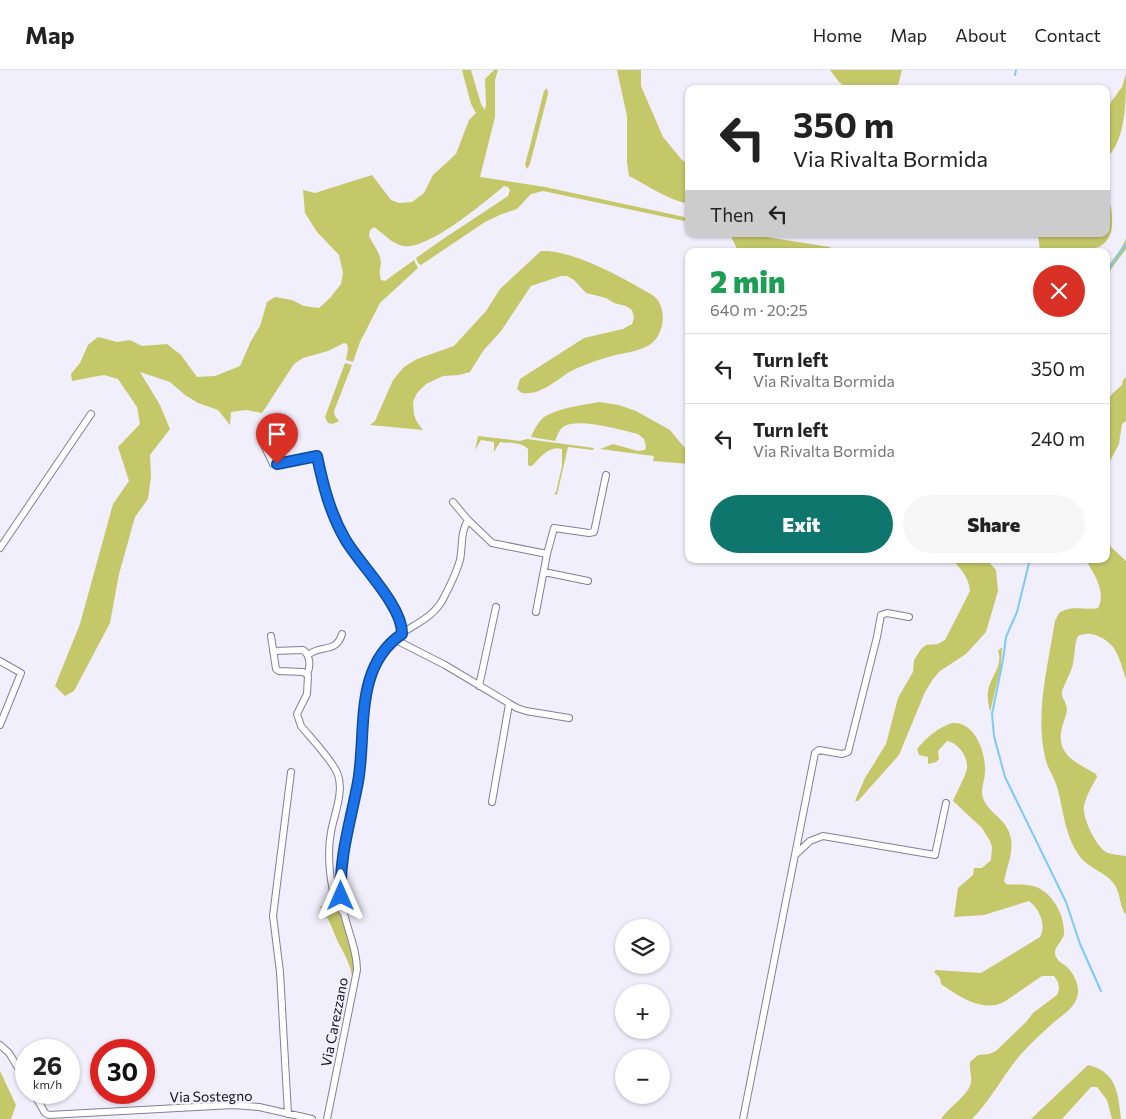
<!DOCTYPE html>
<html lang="en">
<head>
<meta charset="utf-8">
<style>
	:root { --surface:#fff; --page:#f6f6f6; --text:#222; --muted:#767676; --line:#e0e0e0; --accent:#0f766e }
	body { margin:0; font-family:Commissioner,sans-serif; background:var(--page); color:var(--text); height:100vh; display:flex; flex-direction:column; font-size:19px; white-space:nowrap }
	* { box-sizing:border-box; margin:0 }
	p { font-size:16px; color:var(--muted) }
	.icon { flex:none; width:28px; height:28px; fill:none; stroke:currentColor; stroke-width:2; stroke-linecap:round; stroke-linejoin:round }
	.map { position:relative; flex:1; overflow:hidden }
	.details { position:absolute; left:685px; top:178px; width:425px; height:315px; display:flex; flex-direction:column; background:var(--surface); border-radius:10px; box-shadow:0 1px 4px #0004 }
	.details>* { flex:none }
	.guide { position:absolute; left:685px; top:15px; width:425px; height:152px; border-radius:10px; box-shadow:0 1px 4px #0004; background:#fff; color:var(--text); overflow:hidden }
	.buttons { position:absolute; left:615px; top:849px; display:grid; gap:10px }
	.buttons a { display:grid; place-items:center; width:55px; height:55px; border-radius:50%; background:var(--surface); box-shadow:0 1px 4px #0004; font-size:25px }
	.speed { position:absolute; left:15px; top:969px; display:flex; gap:10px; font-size:25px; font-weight:700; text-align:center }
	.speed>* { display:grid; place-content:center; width:65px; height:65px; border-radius:50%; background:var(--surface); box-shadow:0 1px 4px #0004; line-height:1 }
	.speed small { font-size:12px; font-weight:400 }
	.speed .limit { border:8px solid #d22; background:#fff; color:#111 }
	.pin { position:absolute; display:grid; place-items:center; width:42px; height:42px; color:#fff; margin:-51px -21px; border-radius:50% 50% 50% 0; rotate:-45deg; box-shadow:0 0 5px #0007 }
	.pin .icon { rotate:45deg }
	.me { position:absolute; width:55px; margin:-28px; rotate:0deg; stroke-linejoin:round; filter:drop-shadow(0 0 4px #0008) }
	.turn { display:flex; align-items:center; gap:18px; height:105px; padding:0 25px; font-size:22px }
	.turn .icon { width:65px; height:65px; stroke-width:2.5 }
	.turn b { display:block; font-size:35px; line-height:42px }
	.then { display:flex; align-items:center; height:48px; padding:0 25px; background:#0003; gap:10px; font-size:19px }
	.round { display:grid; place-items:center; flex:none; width:52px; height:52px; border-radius:26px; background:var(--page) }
	.headline { display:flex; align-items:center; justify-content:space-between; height:85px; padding:0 25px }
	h1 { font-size:30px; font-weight:800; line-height:38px; color:#1e9e55 }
	.action { display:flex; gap:10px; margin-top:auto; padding:10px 25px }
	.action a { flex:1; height:58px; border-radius:30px; background:var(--accent); color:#fff; font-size:20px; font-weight:800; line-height:58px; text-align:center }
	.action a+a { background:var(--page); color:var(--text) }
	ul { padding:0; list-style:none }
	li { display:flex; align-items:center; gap:15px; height:70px; padding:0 25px; border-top:1px solid var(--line) }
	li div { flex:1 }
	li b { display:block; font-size:19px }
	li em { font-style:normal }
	header { display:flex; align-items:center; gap:30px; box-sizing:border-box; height:70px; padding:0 25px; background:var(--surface); border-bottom:1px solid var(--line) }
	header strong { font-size:24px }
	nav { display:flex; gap:28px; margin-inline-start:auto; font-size:18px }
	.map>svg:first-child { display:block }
	.green { fill:#c4c869 }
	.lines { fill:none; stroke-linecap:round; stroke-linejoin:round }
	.stream { stroke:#7ccaf7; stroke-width:2 }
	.street-casing { stroke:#827e9b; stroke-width:8 }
	.street { stroke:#fff; stroke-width:6 }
	.route-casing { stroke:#114b97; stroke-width:12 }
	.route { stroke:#1a73e8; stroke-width:9 }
	.labels { text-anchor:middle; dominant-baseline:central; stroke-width:5; stroke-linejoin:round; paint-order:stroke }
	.street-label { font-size:14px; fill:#13121d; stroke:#f1effc }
</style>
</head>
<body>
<header>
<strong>Map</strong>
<nav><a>Home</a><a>Map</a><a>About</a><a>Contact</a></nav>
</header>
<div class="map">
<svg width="1126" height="1049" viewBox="0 0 1126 1049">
	<rect width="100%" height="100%" fill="#f1effc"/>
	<path class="green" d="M 462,0 L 471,0 L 481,34 L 485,40 L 486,35 L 485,9 L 494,0 L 498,0 L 495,10 L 495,47 L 480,107 L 545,117 L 689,148 L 689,152 L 543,121 L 531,124 L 517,139 L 502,144 L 485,152 L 421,195 L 418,193 L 416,188 L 443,169 L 508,126 L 510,120 L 508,117 L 504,116 C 485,132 427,181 403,176 C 392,174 383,163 374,157 L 370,160 L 369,166 C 373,174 381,184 381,193 C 380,199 379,203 381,210 L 385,211 L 414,190 L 418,198 L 380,233 L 360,272 L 353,292 L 346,290 L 348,279 L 347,274 L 344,273 L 328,281 L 303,288 L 294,294 L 262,343 L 246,340 L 231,342 L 230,355 L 218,340 L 198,333 L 185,325 L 170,312 L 140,302 L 160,335 L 170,359 L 150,385 L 151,406 L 148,429 L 135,447 L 119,504 L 110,553 L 74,621 L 65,626 L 55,616 L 80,554 L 113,434 L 129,411 L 118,377 L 140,354 L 137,337 L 118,309 L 104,305 L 72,311 L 71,304 L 80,293 L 88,275 L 98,267 L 117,272 L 130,270 L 142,276 L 167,274 L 181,285 L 197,307 L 215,306 L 240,296 L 251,271 L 260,256 L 267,232 L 275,227 L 292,230 L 304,236 L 319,238 L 330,228 L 341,214 L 343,203 L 339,185 L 317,162 L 305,143 L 303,120 L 315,123 L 372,105 L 391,130 L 399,133 L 412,132 L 424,123 L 433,105 L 456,84 L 469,50 L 476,43 L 471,34 Z
		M 617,0 L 641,0 L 641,16 L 663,67 L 682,90 L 689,95 L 689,134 C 666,129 649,116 629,106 L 627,92 L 627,46 Z
		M 830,0 L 902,0 L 897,19 L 848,19 L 839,12 Z
		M 1126,4 C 1126,32 1126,70 1106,89 L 1106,63 L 1110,51 L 1108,42 L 1111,32 L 1122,17 Z
		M 547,18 L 548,24 L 530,94 L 527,99 L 525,95 L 544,21 Z
		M 1106,126 C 1112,135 1112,142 1112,152 C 1113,190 1066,181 1040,181 L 1038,164 L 1106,164 Z
		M 730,164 L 758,164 L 766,167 L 830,177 L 831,178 L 825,181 L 738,181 Z
		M 1126,168 L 1126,179 L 1106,206 C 1106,193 1122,182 1126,168 Z
		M 541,181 C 571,180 614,203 640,218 C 645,221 652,224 656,228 C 667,240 664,263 652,273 C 642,281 628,282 616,285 C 604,288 591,292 580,297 C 560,304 545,326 522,323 L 517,319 L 520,309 L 584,268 L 623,259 L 632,254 L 634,248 L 632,240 L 626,236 L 614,233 L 606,228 L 586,223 L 574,210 L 567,206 L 561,206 L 531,216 L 501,261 L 483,281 L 470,302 L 459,305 L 443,306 L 426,314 L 417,323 L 413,332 L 414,345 L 417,352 L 423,360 L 370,355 L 375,351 L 393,310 L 404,297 L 417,289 L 454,276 L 486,241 L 500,219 Z
		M 345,293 L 352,295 L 334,341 L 335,346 L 339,351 L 333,354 L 328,353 L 325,347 Z
		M 1126,307 L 1126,351 L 1122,354 L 1119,374 L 1106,399 L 1106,332 L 1113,323 L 1122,315 L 1123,310 Z
		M 599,332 L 619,335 L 636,341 L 670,360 L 689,383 L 689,394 L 653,391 L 654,386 L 600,379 L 613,374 L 638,381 L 645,380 L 646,376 L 644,369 L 638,364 C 621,360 577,347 563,357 C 559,360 557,366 555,371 L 531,367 C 534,360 538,352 544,347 C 558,338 583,335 599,332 Z
		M 478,366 L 520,371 L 527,369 L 594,378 L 593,380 L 568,377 L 557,425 L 554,424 L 556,422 L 562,396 L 562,379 C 549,375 540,388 532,396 L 529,396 L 528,395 L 528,379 C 521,372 509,373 500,372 L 494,382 L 494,372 L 481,370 L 475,380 Z
		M 1106,467 L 1111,477 L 1126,491 L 1126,609 C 1120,592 1118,575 1100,567 C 1092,563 1086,563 1078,566 C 1074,574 1075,589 1072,598 C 1069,606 1065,613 1062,621 C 1061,628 1067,633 1067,640 C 1066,647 1062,655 1061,662 C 1058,687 1078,693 1096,704 L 1097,707 C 1092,716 1086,726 1084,736 C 1082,748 1096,776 1106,782 C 1112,785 1120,785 1126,786 L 1126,845 C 1119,836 1121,823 1114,814 C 1106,802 1090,799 1081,788 C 1065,767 1064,744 1058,720 C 1055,708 1047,698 1045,687 C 1035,643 1048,595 1055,551 L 1059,543 C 1073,534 1083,541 1098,538 C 1107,522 1093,502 1085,489 L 1106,489 Z
		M 951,489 L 986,489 L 996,500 L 998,521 L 986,562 L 966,584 L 940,601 L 933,609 L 925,622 L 899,685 L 858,731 L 855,731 L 865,708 L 886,674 L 898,628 L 913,602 L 914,590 L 921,579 L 926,575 L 938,574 L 945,570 L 970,521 C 969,508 961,498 951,489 Z
		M 1002,577 L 1001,597 L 990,642 C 989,636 987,628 988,622 C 989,608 1004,596 998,581 Z
		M 952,653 C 975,651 986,682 985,702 C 985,711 980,719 983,728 C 986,737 994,743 1000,749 C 1020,769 1009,788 1004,811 L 1006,814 C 1015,815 1025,814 1033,816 C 1052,821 1065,845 1064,864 C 1063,871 1054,877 1055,884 C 1057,892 1063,893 1068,898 C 1076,907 1082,921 1075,932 C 1070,941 1061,946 1053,953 C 1043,962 1032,972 1023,982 C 1004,1003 992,1029 972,1049 L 941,1049 C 948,1038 970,1024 971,1012 C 972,1006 969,999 970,992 L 978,985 L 989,984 L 996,981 L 1026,952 L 1033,943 L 1057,925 L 1059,919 L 1058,912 L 1054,906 L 1042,906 L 1004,932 C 983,943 958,926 941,914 L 940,908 L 934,902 L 936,900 L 981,903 L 1040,867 C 1047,854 1039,839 1029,831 L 984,845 L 954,847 L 958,818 L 973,805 L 974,798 L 982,798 L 991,790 L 992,777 L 990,771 L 982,758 L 953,731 C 957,721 965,708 967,698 C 968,686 958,673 947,671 L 938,681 L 939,689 L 936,692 L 928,694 L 928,687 L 919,685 L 917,679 C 928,666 936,659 952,653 Z
		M 319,836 L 335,838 C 350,852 354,888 354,908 L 352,906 C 350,893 344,884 338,872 C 332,859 329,847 319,836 Z
		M 1088,995 C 1117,1002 1118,1023 1121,1049 L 1112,1049 L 1107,1030 L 1097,1017 L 1091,1017 L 1062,1049 L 1031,1049 Z
		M 0,1001 L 16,1035 L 11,1049 L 0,1049 Z"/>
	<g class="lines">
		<path class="stream" d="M 1015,5 L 1016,0
			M 1106,203 L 1126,174
			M 1030,489 L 1017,542 L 1006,567 L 1003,590 L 992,644 L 994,666 L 1005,707 L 1066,832 L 1080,874 L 1101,921"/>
		<defs>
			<path id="street" d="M 262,371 L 273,394 L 317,386 C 323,415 330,443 345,469 C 360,495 403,535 402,564
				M 453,432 L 468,450 L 492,473 L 547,484 L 536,542
				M 0,478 L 91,344
				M 547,484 L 554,458 L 589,463 L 594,462 L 606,405
				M 544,502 L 588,511
				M 271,566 L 276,599 L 279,601 L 303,602 L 308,605 L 307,624 L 297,644 L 301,656 C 310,667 334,692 338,705 C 344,722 334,745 331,762 C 327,782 329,825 342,841
				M 394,569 L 445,595 L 517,638 L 526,641 L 569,648
				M 273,581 L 303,580 C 310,585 311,596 307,604
				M 308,585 C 321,574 336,584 342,564
				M 0,591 L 21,603 L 0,655
				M 479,616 L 496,537
				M 492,732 L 509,634
				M 795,785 L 810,771 L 823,766 L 935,785 L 946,733
				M 0,975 L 9,983 L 26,1011
				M 33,1022 L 45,1043 L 49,1045 L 233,1035 L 259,1037 L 312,1049
				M 288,1044 L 280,902 L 273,846 L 291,702
				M 327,1049 L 357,900 C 357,875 343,852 341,827 C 338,787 351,750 358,711 C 366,668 358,622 382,582 C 396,559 428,555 442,531 C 449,518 456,504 460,490 C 463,475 460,463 468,450
				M 743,1049 L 815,683 L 819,680 L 842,684 L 848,682 L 877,567 L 881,545 L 887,543 L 909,547"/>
		</defs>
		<use href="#street" class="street-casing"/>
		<use href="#street" class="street"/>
	</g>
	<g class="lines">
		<defs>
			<path id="route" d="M 277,394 L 317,386 C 323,415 330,443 345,469 C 360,495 403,536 402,564 C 353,597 367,662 358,712 C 351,750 339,786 341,826"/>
		</defs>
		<use href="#route" class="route-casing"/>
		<use href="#route" class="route"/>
	</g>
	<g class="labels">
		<g class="street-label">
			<text transform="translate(334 952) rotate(-79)">Via Carezzano</text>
			<text transform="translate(211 1026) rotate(-1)">Via Sostegno</text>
		</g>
	</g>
</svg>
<div class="buttons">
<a><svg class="icon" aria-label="layers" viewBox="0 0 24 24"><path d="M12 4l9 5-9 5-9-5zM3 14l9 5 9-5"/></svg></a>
<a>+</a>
<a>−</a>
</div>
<div class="speed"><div>26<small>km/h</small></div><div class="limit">30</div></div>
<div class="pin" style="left:277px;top:394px;background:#d93025"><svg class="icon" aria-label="arrive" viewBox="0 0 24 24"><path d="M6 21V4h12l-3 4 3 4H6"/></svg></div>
<svg class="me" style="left:341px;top:826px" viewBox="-20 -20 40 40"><path d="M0-17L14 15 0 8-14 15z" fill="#1a73e8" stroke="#fff" stroke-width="4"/></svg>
<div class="guide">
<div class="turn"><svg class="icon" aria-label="left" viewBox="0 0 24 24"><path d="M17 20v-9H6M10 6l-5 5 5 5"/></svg><div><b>350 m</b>Via Rivalta Bormida</div></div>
<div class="then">Then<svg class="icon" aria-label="left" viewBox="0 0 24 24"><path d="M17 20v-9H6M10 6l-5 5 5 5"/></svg></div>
</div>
<section class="details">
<div class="headline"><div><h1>2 min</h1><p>640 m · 20:25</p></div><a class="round" style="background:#d93025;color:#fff"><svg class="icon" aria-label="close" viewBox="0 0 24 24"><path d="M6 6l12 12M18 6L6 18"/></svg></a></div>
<ul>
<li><svg class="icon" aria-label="left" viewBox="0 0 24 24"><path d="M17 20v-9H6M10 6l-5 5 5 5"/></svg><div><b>Turn left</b><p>Via Rivalta Bormida</p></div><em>350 m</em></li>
<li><svg class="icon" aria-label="left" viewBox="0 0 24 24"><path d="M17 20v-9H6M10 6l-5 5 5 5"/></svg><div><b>Turn left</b><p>Via Rivalta Bormida</p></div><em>240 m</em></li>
</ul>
<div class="action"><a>Exit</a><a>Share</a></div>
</section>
</div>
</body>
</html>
